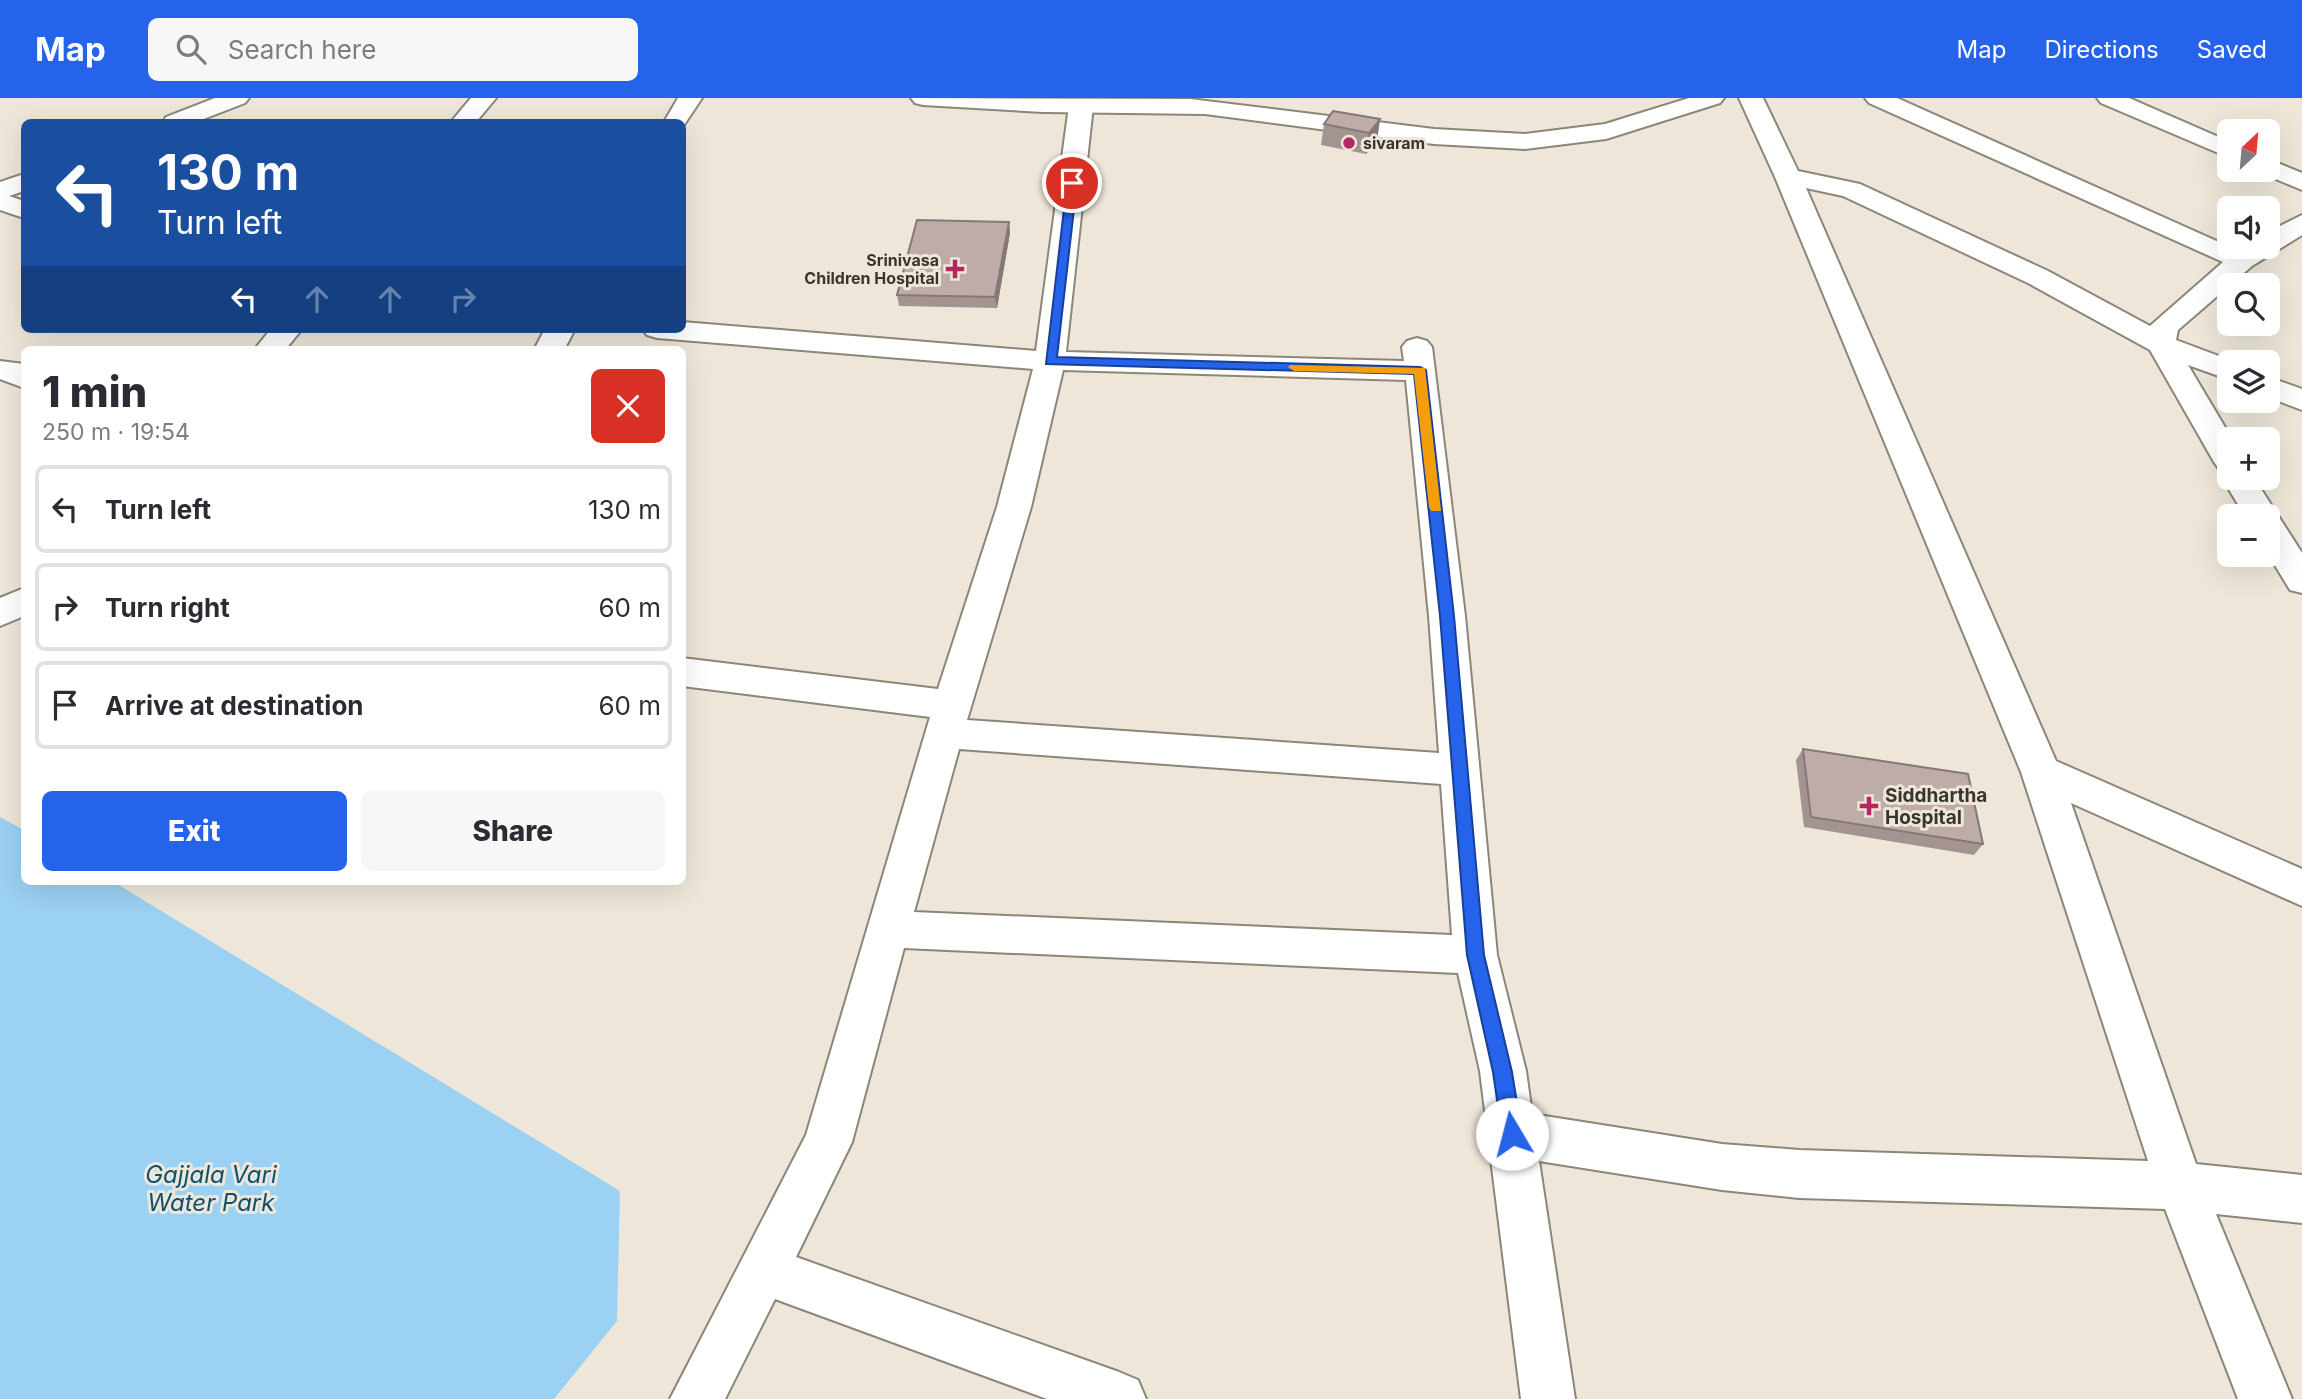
<!DOCTYPE html>
<html lang="en">
<head>
<meta charset="utf-8">
<style>
	:root { --surface:#fff; --page:#f7f7f7; --text:#2b2b33; --muted:#7c7c81; --line:#e1e1e2; --accent:#2563eb }
	body { margin:0; font-family:Inter,sans-serif; background:var(--page); color:var(--text); height:100vh; display:flex; flex-direction:column; font-size:26px; white-space:nowrap }
	* { box-sizing:border-box; margin:0 }
	p { font-size:23px; color:var(--muted) }
	.icon { flex:none; width:38px; height:38px; fill:none; stroke:currentColor; stroke-width:2; stroke-linecap:round; stroke-linejoin:round }
	.map { position:relative; flex:1; overflow:hidden }
	.panel { position:absolute; left:21px; top:248px; width:665px; height:539px; display:flex; flex-direction:column; background:var(--surface); border-radius:10px; box-shadow:0 7px 28px #0002 }
	.panel>* { flex:none }
	.guide { position:absolute; left:21px; top:21px; width:665px; height:214px; border-radius:10px; box-shadow:0 7px 28px #0002; background:#1a4fa0; color:#fff; overflow:hidden }
	.needle { width:46px; rotate:26deg }
	.controls { position:absolute; left:2217px; top:21px; display:grid; gap:14px }
	.controls a { display:grid; place-items:center; width:63px; height:63px; border-radius:10px; background:var(--surface); box-shadow:0 7px 28px #0002; font-size:35px }
	.pin { position:absolute; display:grid; place-items:center; width:60px; height:60px; color:#fff; margin:-30px; border:4px solid #fff; border-radius:50%; box-shadow:0 2px 7px #0007 }
	.me { position:absolute; width:77px; margin:-38px; rotate:352deg; stroke-linejoin:round; filter:drop-shadow(0 0 5px #0008) }
	.turn { display:flex; align-items:center; gap:24px; height:147px; padding:0 21px; font-size:32px }
	.turn .icon { width:91px; height:91px; stroke-width:2.5 }
	.turn b { display:block; font-size:49px; line-height:60px }
	.lanes { display:flex; align-items:center; height:66px; padding:0 21px; background:#0003; justify-content:center; gap:35px; direction:ltr }
	.lanes .off { opacity:.35 }
	.round { display:grid; place-items:center; flex:none; width:74px; height:74px; border-radius:10px; background:var(--page) }
	.headline { display:flex; align-items:center; justify-content:space-between; height:119px; padding:0 21px }
	h1 { font-size:42px; font-weight:800; line-height:52px }
	.button { display:flex; gap:14px; margin-top:auto; padding:14px 21px }
	.button a { flex:1; height:80px; border-radius:10px; background:var(--accent); color:#fff; font-size:28px; font-weight:800; line-height:80px; text-align:center }
	.button a+a { background:var(--page); color:var(--text) }
	ul { padding:0; list-style:none }
	li { display:flex; align-items:center; gap:21px; height:88px; margin:0 14px 10px; padding:0 7px; border:4px solid var(--line); border-radius:10px }
	li div { flex:1 }
	li b { display:block; font-size:26px }
	li em { font-style:normal }
	header { display:flex; align-items:center; gap:42px; box-sizing:border-box; height:98px; padding:0 35px; background:var(--accent); color:#fff }
	header strong { font-size:33px }
	nav { display:flex; gap:38px; margin-inline-start:auto; font-size:24px }
	.search { width:490px; height:63px; background:var(--page); display:flex; align-items:center; gap:18px; box-sizing:border-box; padding:0 24px; border-radius:10px; color:var(--muted); font-size:26px }
	.map>svg:first-child { display:block }
	.water { fill:#9bd1f3 }
	.lines { fill:none; stroke-linecap:round; stroke-linejoin:round }
	.minor-casing { stroke:#8c8678; stroke-width:4 }
	.tertiary-casing { stroke:#8c8678; stroke-width:4 }
	.primary-casing { stroke:#8c8678; stroke-width:4 }
	.minor { fill:#fff; fill-rule:evenodd }
	.tertiary { fill:#fff; fill-rule:evenodd }
	.primary { fill:#fff; fill-rule:evenodd }
	.wall { fill:#a39491 }
	.shaded-wall { fill:#857876 }
	.building { fill:#beaca9; stroke:#857876; stroke-width:2 }
	.route { fill:#2563eb; stroke:#184099; stroke-width:2 }
	.slow { fill:#f59e0b }
	.poi-dot { fill:#b32864; stroke:#eee7d9; stroke-width:2.5 }
	.labels { text-anchor:middle; dominant-baseline:central; stroke-width:6; stroke-linejoin:round; paint-order:stroke }
	.far-poi-label { font-size:16px; font-weight:bold; fill:#38352f; stroke:#eee7d9; text-anchor:start }
	.poi-label { font-size:19px; font-weight:bold; fill:#38352f; stroke:#eee7d9; text-anchor:start }
	.near-water-label { font-size:24px; font-style:italic; fill:#0e5171; stroke:#eee7d9 }
</style>
</head>
<body>
<header>
<strong>Map</strong>
<div class="search"><svg class="icon" aria-label="search" viewBox="0 0 24 24"><circle cx="10" cy="10" r="6"/><path d="M15 15l6 6"/></svg>Search here</div>
<nav><a>Map</a><a>Directions</a><a>Saved</a></nav>
</header>
<div class="map">
<svg width="2302" height="1301" viewBox="0 0 2302 1301">
	<rect width="100%" height="100%" fill="#eee7d9"/>
	<path class="water" d="M 0,719 L 24,732 L 24,784 L 114,784 L 620,1093 L 617,1223 L 554,1301 L 0,1301 Z"/>
	<g class="lines">
		<defs>
			<path id="minor" d="M 471,0 L 496,0 L 476,24 L 451,24 Z
				M 678,0 L 702,0 L 682,30 L 682,24 L 664,24 Z
				M 1739,0 L 1763,0 L 1798,73 L 1860,86 L 2048,173 L 2150,228 L 2223,164 L 1869,5 L 1865,0 L 1897,0 L 2230,149 L 2241,151 L 2268,149 L 2268,134 L 2302,117 L 2302,137 L 2252,168 L 2178,232 L 2176,242 L 2235,264 L 2230,264 L 2230,282 L 2188,267 L 2232,341 L 2230,341 L 2230,380 L 2254,380 L 2302,455 L 2302,495 L 2290,492 L 2268,456 L 2268,418 L 2245,418 L 2222,380 L 2226,373 L 2219,371 L 2214,364 L 2150,252 L 2028,185 L 1843,98 L 1806,90 L 2056,663 L 2302,771 L 2302,808 L 2071,705 L 2196,1066 L 2302,1077 L 2302,1125 L 2216,1116 L 2292,1301 L 2238,1301 L 2165,1111 L 1799,1100 L 1722,1092 L 1539,1063 L 1575,1301 L 1521,1301 L 1480,973 L 1458,875 L 904,850 L 852,1044 L 796,1159 L 1119,1274 L 1138,1282 L 1146,1301 L 1047,1301 L 775,1201 L 725,1301 L 670,1301 L 806,1037 L 930,619 L 682,588 L 682,560 L 938,591 L 997,409 L 1033,271 L 657,240 L 647,237 L 642,231 L 682,231 L 682,224 L 1036,253 L 1069,8 L 1072,3 L 1090,3 L 1093,8 L 1066,254 L 1404,263 L 1402,249 L 1407,243 L 1417,240 L 1427,243 L 1432,249 L 1465,518 L 1497,857 L 1526,973 L 1532,1016 L 1722,1046 L 1799,1052 L 2148,1063 L 2021,674 L 1775,79 ZM 1063,272 L 1406,282 L 1429,518 L 1439,655 L 967,622 L 1031,409 ZM 959,651 L 1441,686 L 1452,837 L 914,814 Z
				M 2097,0 L 2129,0 L 2230,44 L 2230,60 L 2101,5 Z
				M 2268,61 L 2302,75 L 2302,92 L 2259,74 L 2257,72 L 2268,72 Z
				M 0,95 L 24,103 L 24,120 L 0,112 Z
				M 271,231 L 302,231 L 285,252 L 254,252 Z
				M 545,231 L 575,231 L 564,252 L 534,252 Z
				M 0,263 L 24,266 L 24,290 L 0,281 Z
				M 2268,279 L 2302,291 L 2302,312 L 2268,299 Z
				M 24,490 L 24,518 L 0,528 L 0,500 Z"/>
			<path id="tertiary" d="M 911,0 L 1190,1 L 1434,31 L 1525,36 L 1605,26 L 1689,0 L 1724,0 L 1720,5 L 1606,41 L 1525,51 L 1434,46 L 1205,16 L 1043,14 L 923,7 L 915,5 Z"/>
			<path id="primary" d="M 215,0 L 249,0 L 245,5 L 196,24 L 163,24 L 166,19 Z
				M 24,76 L 24,93 L 0,101 L 0,84 Z"/>
		</defs>
		<use href="#minor" class="minor-casing"/>
		<use href="#tertiary" class="tertiary-casing"/>
		<use href="#primary" class="primary-casing"/>
		<use href="#minor" class="minor"/>
		<use href="#tertiary" class="tertiary"/>
		<use href="#primary" class="primary"/>
	</g>
	<path class="wall" d="M 1380,21 L 1377,42 L 1366,56 L 1321,47 L 1324,26 Z
		M 1009,124 L 1010,135 L 997,210 L 899,208 L 897,197 Z
		M 1803,651 L 1983,746 L 1974,757 L 1804,729 L 1796,662 Z"/>
	<path class="shaded-wall" d="M 1380,21 L 1377,42 L 1366,56 L 1369,35 Z
		M 1009,124 L 1010,135 L 997,210 L 995,199 Z"/>
	<path class="building" d="M 1333,13 L 1380,21 L 1369,35 L 1324,26 Z
		M 917,122 L 1009,124 L 995,199 L 897,197 Z
		M 1803,651 L 1968,676 L 1983,746 L 1811,719 Z"/>
	<path class="route" d="M 1072,81 L 1077,85 L 1057,259 L 1420,269 L 1426,272 L 1454,518 L 1484,857 L 1512,974 L 1522,1036 L 1519,1043 L 1512,1046 L 1505,1043 L 1502,1036 L 1493,974 L 1467,857 L 1440,518 L 1414,276 L 1046,266 L 1067,85 Z"/>
	<path class="slow" d="M 1290,267 L 1425,270 L 1441,413 L 1431,413 L 1429,409 L 1414,276 L 1294,273 L 1288,269 Z"/>
	<g class="poi-dot">
		<circle cx="1349" cy="45" r="7"/>
		<path d="M951.5 160.5h7v7h7v7h-7v7h-7v-7h-7v-7h7z"/>
		<path d="M1865.5 697.5h7v7h7v7h-7v7h-7v-7h-7v-7h7z"/>
	</g>
	<g class="labels">
		<g class="far-poi-label">
			<text x="1363" y="45">sivaram</text>
			<text x="939" y="162" text-anchor="end">Srinivasa<tspan x="939" dy="18">Children Hospital</tspan></text>
		</g>
		<g class="poi-label">
			<text x="1885" y="697">Siddhartha<tspan x="1885" dy="22">Hospital</tspan></text>
		</g>
		<g class="near-water-label">
			<text x="211" y="1076">Gajjala Vari<tspan x="211" dy="28">Water Park</tspan></text>
		</g>
	</g>
</svg>
<div class="controls">
<a><svg class="needle" viewBox="-14 -14 28 28"><path d="M0-13l5 13h-10z" fill="#e53935"/><path d="M0 13l5-13h-10z" fill="#7c7c81"/></svg></a>
<a><svg class="icon" aria-label="sound" viewBox="0 0 24 24"><path d="M4 9h4l5-4v14l-5-4H4zM17 9q2 3 0 6"/></svg></a>
<a><svg class="icon" aria-label="search" viewBox="0 0 24 24"><circle cx="10" cy="10" r="6"/><path d="M15 15l6 6"/></svg></a>
<a><svg class="icon" aria-label="layers" viewBox="0 0 24 24"><path d="M12 4l9 5-9 5-9-5zM3 14l9 5 9-5"/></svg></a>
<a>+</a>
<a>−</a>
</div>
<div class="pin" style="left:1072px;top:85px;background:#d93025"><svg class="icon" aria-label="arrive" viewBox="0 0 24 24"><path d="M6 21V4h12l-3 4 3 4H6"/></svg></div>
<svg class="me" style="left:1512px;top:1036px" viewBox="-20 -20 40 40"><circle r="19" fill="#fff"/><path d="M0-13L10 11 0 6-10 11z" fill="#2563eb"/></svg>
<div class="guide">
<div class="turn"><svg class="icon" aria-label="left" viewBox="0 0 24 24"><path d="M17 20v-9H6M10 6l-5 5 5 5"/></svg><div><b>130 m</b>Turn left</div></div>
<div class="lanes"><svg class="icon" aria-label="left" viewBox="0 0 24 24"><path d="M17 20v-9H6M10 6l-5 5 5 5"/></svg><svg class="icon off" aria-label="ahead" viewBox="0 0 24 24"><path d="M12 20V5M6 11l6-6 6 6"/></svg><svg class="icon off" aria-label="ahead" viewBox="0 0 24 24"><path d="M12 20V5M6 11l6-6 6 6"/></svg><svg class="icon off" aria-label="right" viewBox="0 0 24 24"><path d="M7 20v-9h11M14 6l5 5-5 5"/></svg></div>
</div>
<section class="panel">
<div class="headline"><div><h1>1 min</h1><p>250 m · 19:54</p></div><a class="round" style="background:#d93025;color:#fff"><svg class="icon" aria-label="close" viewBox="0 0 24 24"><path d="M6 6l12 12M18 6L6 18"/></svg></a></div>
<ul>
<li><svg class="icon" aria-label="left" viewBox="0 0 24 24"><path d="M17 20v-9H6M10 6l-5 5 5 5"/></svg><div><b>Turn left</b></div><em>130 m</em></li>
<li><svg class="icon" aria-label="right" viewBox="0 0 24 24"><path d="M7 20v-9h11M14 6l5 5-5 5"/></svg><div><b>Turn right</b></div><em>60 m</em></li>
<li><svg class="icon" aria-label="arrive" viewBox="0 0 24 24"><path d="M6 21V4h12l-3 4 3 4H6"/></svg><div><b>Arrive at destination</b></div><em>60 m</em></li>
</ul>
<div class="button"><a>Exit</a><a>Share</a></div>
</section>
</div>
</body>
</html>
